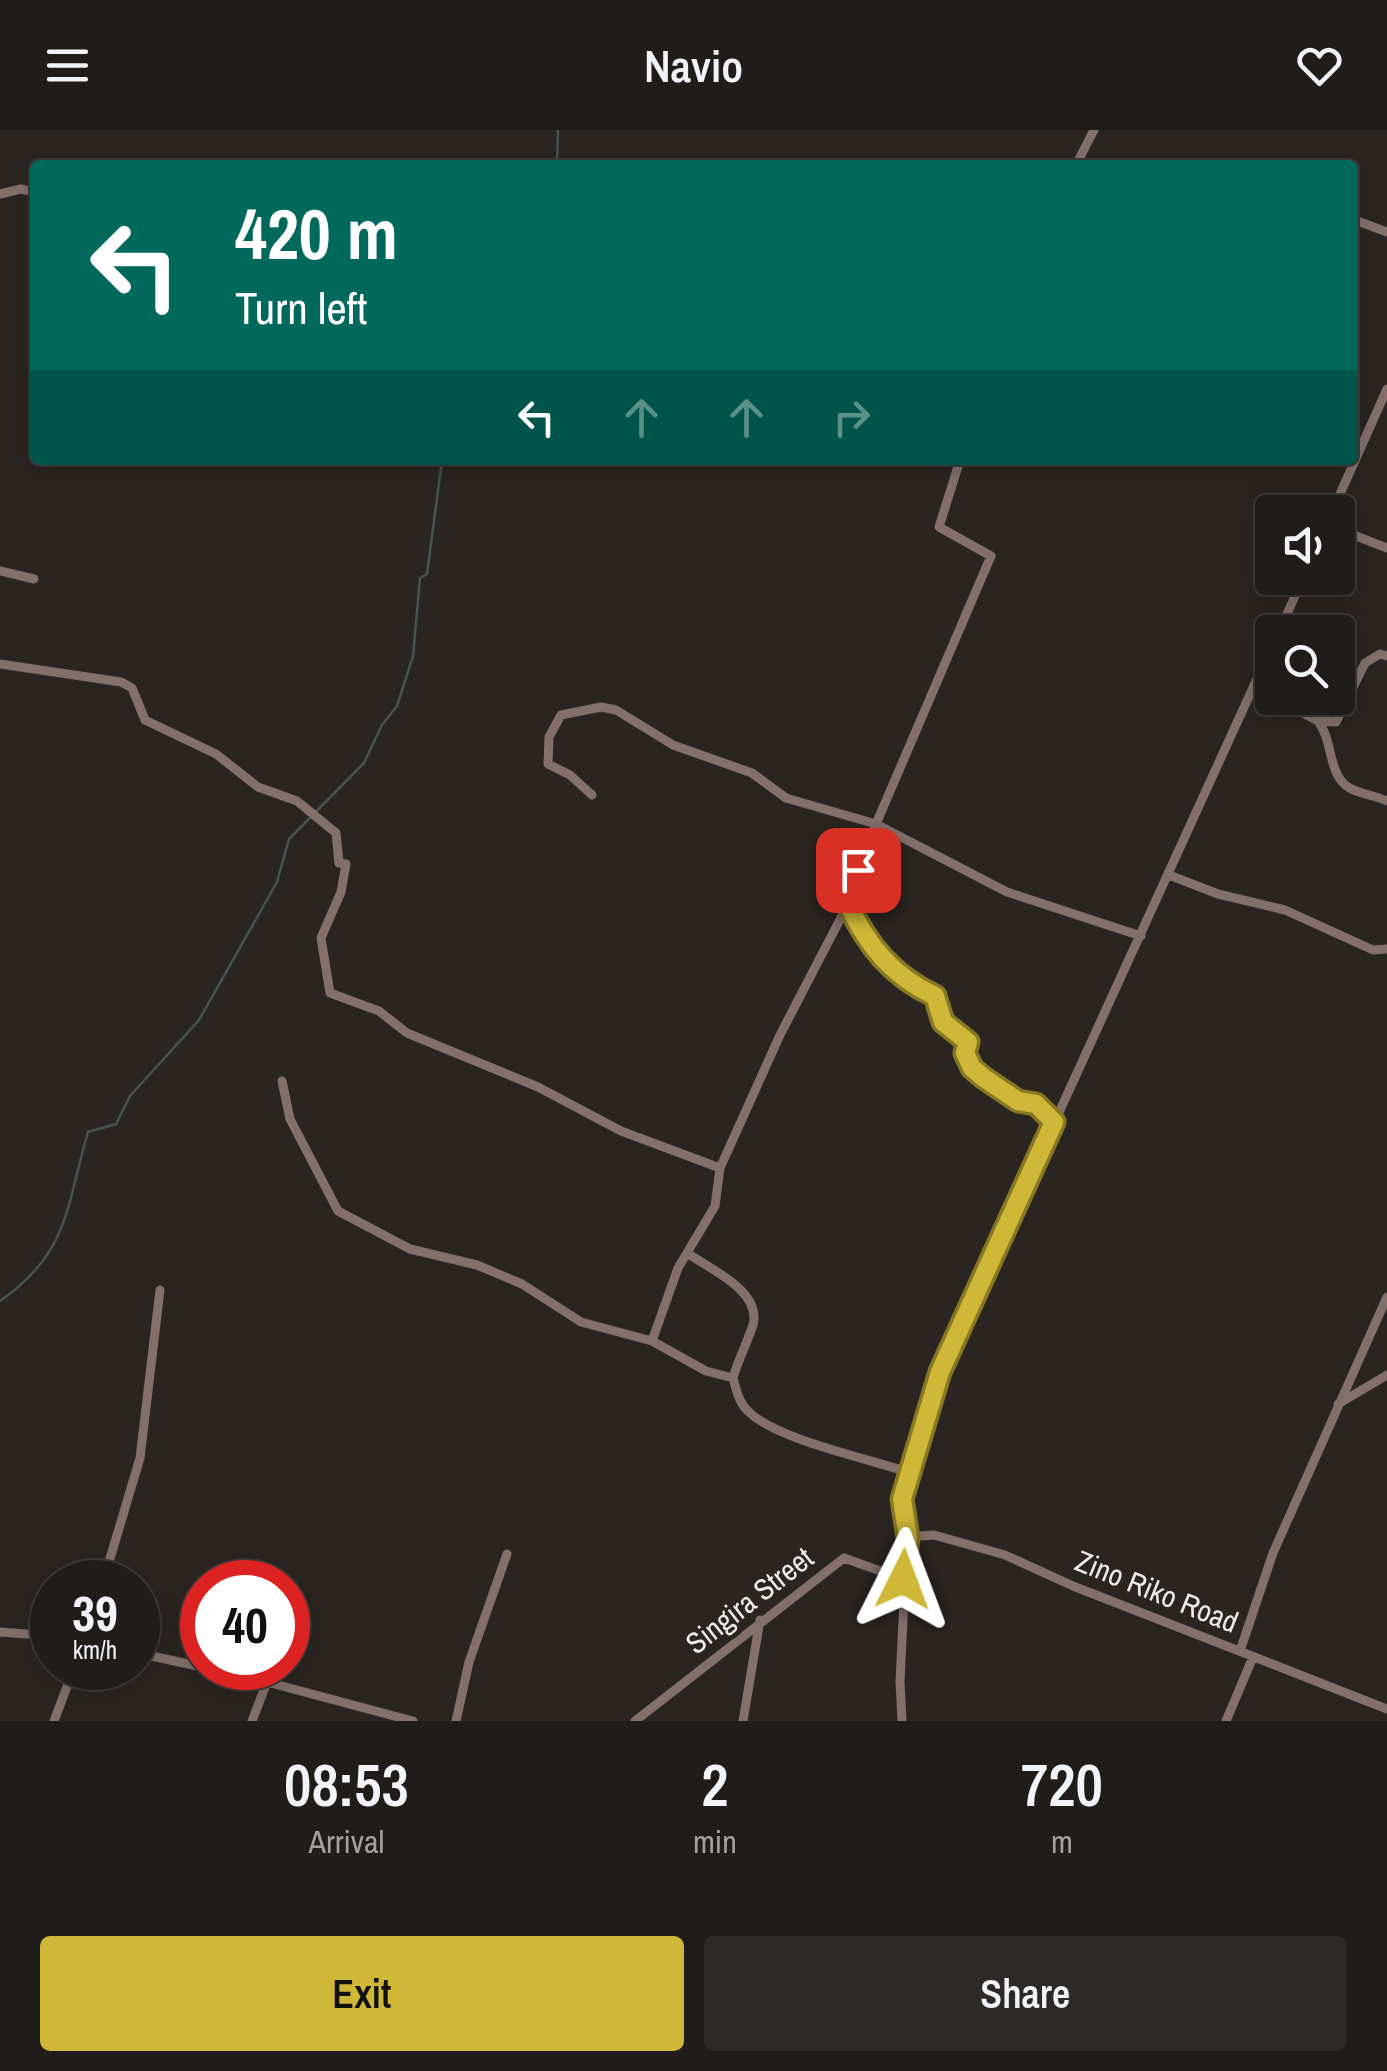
<!DOCTYPE html>
<html lang="en">
<head>
<meta charset="utf-8">
<style>
	:root { --surface:#201c19; --page:#2d2926; --text:#f1f3f6; --muted:#a2a1a2; --line:#3d3a38; --accent:#cfb837 }
	body { margin:0; font-family:"Archivo Narrow",sans-serif; background:var(--page); color:var(--text); height:100vh; display:flex; flex-direction:column; font-size:38px; white-space:nowrap }
	* { box-sizing:border-box; margin:0 }
	p { font-size:32px; color:var(--muted) }
	.icon { flex:none; width:55px; height:55px; fill:none; stroke:currentColor; stroke-width:2; stroke-linecap:round; stroke-linejoin:round }
	.map { position:relative; height:1591px; overflow:hidden }
	.drawer { display:flex; flex-direction:column; background:var(--surface); flex:1 }
	.drawer>* { flex:none }
	.hud { position:absolute; left:30px; top:30px; width:1328px; height:305px; border-radius:10px; box-shadow:0 5px 25px #0003,0 0 0 2px var(--line); background:#00695c; color:#fff; overflow:hidden }
	.controls { position:absolute; left:1255px; top:365px; display:grid; gap:20px }
	.controls a { display:grid; place-items:center; width:100px; height:100px; border-radius:10px; background:var(--surface); box-shadow:0 5px 25px #0003,0 0 0 2px var(--line); font-size:50px }
	.speed { position:absolute; left:30px; top:1430px; display:flex; gap:20px; font-size:50px; font-weight:700; text-align:center }
	.speed>* { display:grid; place-content:center; width:130px; height:130px; border-radius:50%; background:var(--surface); box-shadow:0 5px 25px #0003,0 0 0 2px var(--line); line-height:1 }
	.speed small { font-size:25px; font-weight:400 }
	.speed .limit { border:15px solid #d22; background:#fff; color:#111 }
	.pin { position:absolute; display:grid; place-items:center; width:85px; height:85px; color:#fff; margin:-42px; border-radius:20px; box-shadow:0 5px 15px #0006 }
	.me { position:absolute; width:110px; margin:-55px; rotate:3deg; stroke-linejoin:round; filter:drop-shadow(0 0 8px #0008) }
	.turn { display:flex; align-items:center; gap:35px; height:210px; padding:0 40px; font-size:45px }
	.turn .icon { width:130px; height:130px; stroke-width:2.5 }
	.turn b { display:block; font-size:70px; line-height:85px }
	.lanes { display:flex; align-items:center; height:95px; padding:0 40px; background:#0003; justify-content:center; gap:50px; direction:ltr }
	.lanes .off { opacity:.35 }
	.eta { display:flex; justify-content:space-evenly; align-items:center; height:170px; text-align:center }
	.eta b { font-size:60px; font-weight:600; line-height:70px }
	.primary-button { display:flex; gap:20px; margin-top:auto; padding:20px 40px }
	.primary-button a { flex:1; height:115px; border-radius:10px; background:var(--accent); color:#111; font-size:40px; font-weight:600; line-height:115px; text-align:center }
	.primary-button a+a { background:var(--page); color:var(--text) }
	header { display:flex; justify-content:space-between; align-items:center; height:130px; padding:0 40px; background:var(--surface); font-size:45px; font-weight:600 }
	.map>svg:first-child { display:block }
	.lines { fill:none; stroke-linecap:round; stroke-linejoin:round }
	.stream { stroke:#475252; stroke-width:2.5 }
	.minor { stroke:#83706b; stroke-width:9 }
	.route-casing { stroke:#877824; stroke-width:25 }
	.route { stroke:#cfb837; stroke-width:18 }
	.labels { text-anchor:middle; dominant-baseline:central; stroke-width:10; stroke-linejoin:round; paint-order:stroke }
	.street-label { font-size:30px; fill:#eeebe8; stroke:#2b2521 }
</style>
</head>
<body>
<header><svg class="icon" aria-label="menu" viewBox="0 0 24 24"><path d="M4 6h16M4 12h16M4 18h16"/></svg>Navio<svg class="icon" aria-label="heart" viewBox="0 0 24 24"><path d="M12 20l-8-8c-3-5 5-10 8-4 3-6 11-1 8 4z"/></svg></header>
<div class="map">
<svg width="1387" height="1591" viewBox="0 0 1387 1591">
	<rect width="100%" height="100%" fill="#2b2521"/>
	<g class="lines">
		<path class="stream" d="M 557,35 L 558,0
			M 0,1171 C 69,1123 66,1077 88,1002 L 116,994 L 130,966 L 199,890 L 277,752 L 289,709 L 364,633 L 382,595 L 397,576 L 413,526 L 420,448 L 427,444 L 442,330"/>
		<path class="minor" d="M 1076,35 L 1094,0
			M 1191,35 L 1200,35
			M 0,64 L 21,59 L 35,62
			M 1352,89 L 1387,102
			M 1332,382 L 1387,259
			M 1338,399 L 1387,418
			M 0,441 L 34,449
			M 1279,502 L 1303,448
			M 0,534 L 121,552 L 132,558 L 145,590 L 216,624 L 258,657 L 297,671 L 336,703 L 339,733 L 346,734 L 341,762 L 321,808 L 330,863 L 379,881 L 407,903 L 538,957 L 621,1001 L 720,1038
			M 1254,557 L 1318,591 L 1336,592 L 1365,533 L 1380,524 L 1387,526
			M 1318,591 C 1333,610 1328,644 1348,657 C 1358,664 1375,665 1387,671
			M 592,665 L 570,645 L 548,634 L 549,607 L 561,585 L 601,577 L 616,580 L 673,615 L 752,643 L 786,668 L 876,694 L 1007,762 L 1141,806
			M 1169,745 L 1218,764 L 1285,780 L 1373,820 L 1387,819
			M 848,774 C 868,816 892,846 935,866 L 943,892 L 969,912 L 965,923 L 972,937 L 984,948 L 1018,971 L 1036,974 L 1054,992
			M 282,951 L 290,989 L 338,1081 L 410,1119 L 477,1135 L 522,1154 L 581,1192 L 652,1211 L 706,1241 L 733,1248 C 737,1262 739,1274 750,1283 C 779,1310 870,1329 911,1343
			M 687,1123 C 710,1139 762,1161 753,1195 C 747,1213 738,1230 733,1248
			M 652,1211 L 678,1138 L 715,1076 L 720,1038 L 780,905 L 848,774 L 876,694 L 991,426 L 939,397 L 960,330
			M 1338,1274 L 1387,1245
			M 907,1407 L 934,1405 L 1005,1425 L 1073,1456 L 1387,1579
			M 103,1452 L 140,1328 L 160,1160
			M 0,1502 L 52,1506
			M 1240,1521 L 1273,1423 L 1387,1167
			M 138,1523 L 202,1537
			M 203,1538 L 267,1552 L 252,1591
			M 267,1552 L 413,1591
			M 54,1591 L 74,1538
			M 456,1591 L 469,1532 L 507,1424
			M 635,1591 L 844,1428 L 903,1449
			M 743,1591 L 760,1490
			M 902,1591 L 900,1552 L 907,1407 L 903,1369 L 940,1243 L 1272,516
			M 1226,1591 L 1253,1527"/>
	</g>
	<g class="lines">
		<defs>
			<path id="route" d="M 858,740 L 848,774 C 868,816 892,846 935,866 L 943,892 L 968,912 L 965,923 L 972,938 L 984,948 L 1018,971 L 1036,974 L 1054,992 L 940,1242 L 902,1369 L 908,1408 L 903,1449"/>
		</defs>
		<use href="#route" class="route-casing"/>
		<use href="#route" class="route"/>
	</g>
	<g class="labels">
		<g class="street-label">
			<text transform="translate(1157 1461) rotate(22)">Zino Riko Road</text>
			<text transform="translate(749 1470) rotate(-38)">Singira Street</text>
		</g>
	</g>
</svg>
<div class="controls">
<a><svg class="icon" aria-label="sound" viewBox="0 0 24 24"><path d="M4 9h4l5-4v14l-5-4H4zM17 9q2 3 0 6"/></svg></a>
<a><svg class="icon" aria-label="search" viewBox="0 0 24 24"><circle cx="10" cy="10" r="6"/><path d="M15 15l6 6"/></svg></a>
</div>
<div class="speed"><div>39<small>km/h</small></div><div class="limit">40</div></div>
<div class="pin" style="left:858px;top:740px;background:#d93025"><svg class="icon" aria-label="arrive" viewBox="0 0 24 24"><path d="M6 21V4h12l-3 4 3 4H6"/></svg></div>
<svg class="me" style="left:903px;top:1449px" viewBox="-20 -20 40 40"><path d="M0-17L14 15 0 8-14 15z" fill="#cfb837" stroke="#fff" stroke-width="4"/></svg>
<div class="hud">
<div class="turn"><svg class="icon" aria-label="left" viewBox="0 0 24 24"><path d="M17 20v-9H6M10 6l-5 5 5 5"/></svg><div><b>420 m</b>Turn left</div></div>
<div class="lanes"><svg class="icon" aria-label="left" viewBox="0 0 24 24"><path d="M17 20v-9H6M10 6l-5 5 5 5"/></svg><svg class="icon off" aria-label="ahead" viewBox="0 0 24 24"><path d="M12 20V5M6 11l6-6 6 6"/></svg><svg class="icon off" aria-label="ahead" viewBox="0 0 24 24"><path d="M12 20V5M6 11l6-6 6 6"/></svg><svg class="icon off" aria-label="right" viewBox="0 0 24 24"><path d="M7 20v-9h11M14 6l5 5-5 5"/></svg></div>
</div>
</div>
<section class="drawer">
<div class="eta">
<div><b>08:53</b><p>Arrival</p></div>
<div><b>2</b><p>min</p></div>
<div><b>720</b><p>m</p></div>
</div>
<div class="primary-button"><a>Exit</a><a>Share</a></div>
</section>
</body>
</html>
